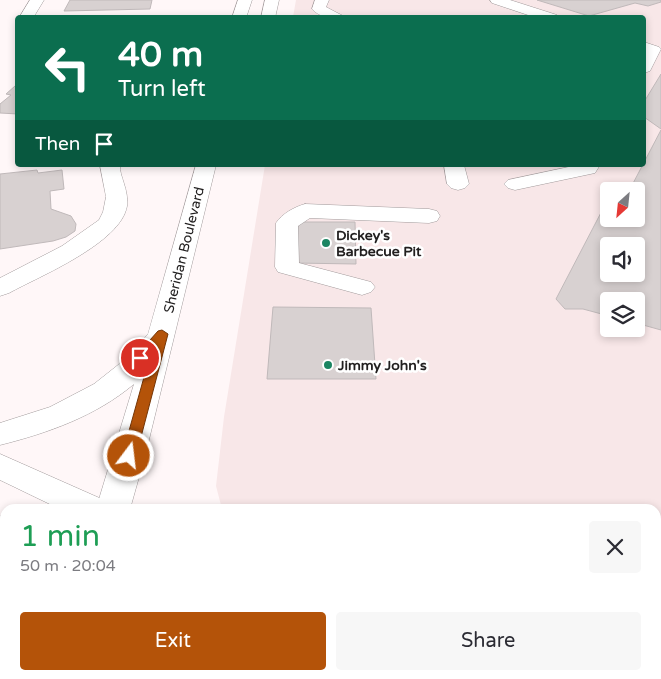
<!DOCTYPE html>
<html lang="en">
<head>
<meta charset="utf-8">
<style>
	:root { --surface:#fff; --page:#f7f7f7; --text:#2b2b33; --muted:#7c7c81; --accent:#b45309 }
	body { margin:0; font-family:"Varela Round",sans-serif; background:var(--page); color:var(--text); height:100vh; display:flex; flex-direction:column; font-size:19px; white-space:nowrap }
	* { box-sizing:border-box; margin:0 }
	p { font-size:16px; color:var(--muted) }
	.icon { flex:none; width:28px; height:28px; fill:none; stroke:currentColor; stroke-width:2; stroke-linecap:round; stroke-linejoin:round }
	.map { position:relative; flex:1; overflow:hidden }
	.panel { position:absolute; left:0px; top:504px; width:661px; height:176px; display:flex; flex-direction:column; background:var(--surface); border-radius:15px 15px 0 0; box-shadow:0 2px 8px #0003 }
	.panel>* { flex:none }
	.guide { position:absolute; left:15px; top:15px; width:631px; height:152px; border-radius:5px; box-shadow:0 2px 8px #0003; background:#0b6e4f; color:#fff; overflow:hidden }
	.needle { width:32px; rotate:207deg }
	.buttons { position:absolute; left:600px; top:182px; display:grid; gap:10px }
	.buttons a { display:grid; place-items:center; width:45px; height:45px; border-radius:5px; background:var(--surface); box-shadow:0 2px 8px #0003; font-size:25px }
	.pin { position:absolute; display:grid; place-items:center; width:42px; height:42px; color:#fff; margin:-21px; border:2px solid #fff; border-radius:50%; box-shadow:0 1px 5px #0007 }
	.me { position:absolute; width:55px; margin:-28px; rotate:15deg; stroke-linejoin:round; filter:drop-shadow(0 0 4px #0008) }
	.turn { display:flex; align-items:center; gap:18px; height:105px; padding:0 20px; font-size:22px }
	.turn .icon { width:65px; height:65px; stroke-width:2.5 }
	.turn b { display:block; font-size:35px; line-height:42px }
	.then { display:flex; align-items:center; height:48px; padding:0 20px; background:#0003; gap:10px; font-size:19px }
	.round { display:grid; place-items:center; flex:none; width:52px; height:52px; border-radius:5px; background:var(--page) }
	.head { display:flex; align-items:center; justify-content:space-between; height:85px; padding:0 20px }
	h1 { font-size:30px; font-weight:600; line-height:38px; color:#1e9e55 }
	.button { display:flex; gap:10px; margin-top:auto; padding:10px 20px }
	.button a { flex:1; height:58px; border-radius:5px; background:var(--accent); color:#fff; font-size:20px; font-weight:600; line-height:58px; text-align:center }
	.button a+a { background:var(--page); color:var(--text) }
	.map>svg:first-child { display:block }
	.built { fill:#f8e7e8; fill-rule:evenodd }
	.building { fill:#d8d1d1; stroke:#c0b9ba; fill-rule:evenodd }
	.lines { fill:none; stroke-linecap:round; stroke-linejoin:round }
	.minor-casing { stroke:#a29b9c; stroke-width:1 }
	.major-casing { stroke:#a29b9c; stroke-width:1 }
	.minor { fill:#fff; fill-rule:evenodd }
	.major { fill:#fff; fill-rule:evenodd }
	.route { fill:#b45309; stroke:#753606 }
	.poi-dot { fill:#1b8562; stroke:#fff; stroke-width:2 }
	.labels { text-anchor:middle; dominant-baseline:central; stroke-width:5; stroke-linejoin:round; paint-order:stroke }
	.poi-label { font-size:14px; font-weight:bold; fill:#211f1f; stroke:#fff; text-anchor:start }
	.street-label { font-size:14px; fill:#211f1f; stroke:#fff }
</style>
</head>
<body>
<div class="map">
<svg width="661" height="679" viewBox="0 0 661 679">
	<rect width="100%" height="100%" fill="#fff7f8"/>
	<path class="built" d="M 296,0 L 661,0 L 661,679 L 576,679 L 567,675 L 656,675 L 656,509 L 222,509 L 216,486 L 224,417 L 265,165 L 644,165 L 644,18 L 293,17 ZM 609,191 L 636,191 L 636,219 L 609,219 ZM 609,246 L 636,246 L 636,274 L 609,274 ZM 609,301 L 636,301 L 636,329 L 609,329 Z"/>
	<path class="building" d="M 70,0 L 152,0 L 150,9 L 64,11 Z
		M 537,0 L 661,0 L 661,2 L 648,6 L 635,3 L 589,16 Z
		M 661,74 L 661,129 L 644,117 L 644,102 Z
		M 15,86 L 18,86 L 18,114 L 0,113 L 0,104 L 11,95 L 6,94 Z
		M 661,130 L 661,330 L 636,323 L 636,301 L 609,301 L 609,316 L 583,309 L 565,309 L 556,299 L 606,203 L 609,202 L 609,219 L 636,219 L 636,191 L 629,191 ZM 609,246 L 636,246 L 636,274 L 609,274 Z
		M 37,170 L 38,173 L 62,170 L 64,189 L 50,191 L 51,209 L 71,216 L 76,224 L 75,231 L 66,237 L 53,241 L 0,249 L 0,174 Z
		M 298,222 L 355,222 L 356,264 L 295,263 Z
		M 273,307 L 371,308 L 376,379 L 267,379 Z"/>
	<g class="lines">
		<defs>
			<path id="minor" d="M 30,0 L 44,0 L 33,18 L 19,18 Z
				M 315,0 L 329,0 L 326,7 L 347,18 C 334,18 321,19 312,9 Z
				M 490,0 L 510,0 L 557,15 L 559,18 L 537,18 L 492,3 Z
				M 644,42 L 659,47 L 661,49 L 650,71 L 644,73 Z
				M 100,165 L 120,165 C 119,176 129,189 127,206 C 121,243 40,276 9,293 L 0,296 L 0,278 L 62,246 L 99,220 L 103,212 L 106,197 Z
				M 444,165 L 464,165 L 469,184 L 465,188 L 458,190 L 451,188 L 447,184 Z
				M 578,165 L 600,165 L 595,173 L 515,190 L 508,188 L 504,184 L 508,180 Z
				M 305,204 L 429,209 L 437,211 L 440,216 L 437,221 L 429,223 L 310,218 L 298,226 L 299,263 L 371,282 L 375,287 L 371,292 L 362,295 L 278,272 L 275,267 L 276,223 C 282,214 294,207 305,204 Z
				M 0,454 L 104,500 L 109,509 L 60,509 L 0,480 Z
				M 0,516 L 5,518 L 5,547 L 0,546 Z"/>
			<path id="major" d="M 238,0 L 252,0 L 246,18 L 232,18 Z
				M 265,0 L 279,0 L 275,18 L 261,18 Z
				M 196,165 L 216,165 L 145,456 L 130,509 L 96,509 L 134,384 C 96,416 48,433 0,445 L 0,423 L 50,407 L 94,384 L 118,365 L 148,334 Z
				M 5,670 L 5,675 L 49,675 L 47,679 L 1,679 Z
				M 79,675 L 123,675 L 125,679 L 81,679 Z
				M 206,675 L 253,675 L 255,679 L 208,679 Z
				M 418,675 L 466,675 L 468,679 L 420,679 Z"/>
		</defs>
		<use href="#minor" class="minor-casing"/>
		<use href="#major" class="major-casing"/>
		<use href="#minor" class="minor"/>
		<use href="#major" class="major"/>
	</g>
	<path class="route" d="M 162,330 L 168,334 L 136,456 L 134,460 L 124,460 L 122,456 L 151,352 L 144,360 L 140,361 L 134,358 L 158,331 Z"/>
	<g class="poi-dot">
		<circle cx="326" cy="243" r="5"/>
		<circle cx="328" cy="365" r="5"/>
	</g>
	<g class="labels">
		<g class="poi-label">
			<text x="336" y="235">Dickey's<tspan x="336" dy="16">Barbecue Pit</tspan></text>
			<text x="338" y="365">Jimmy John's</text>
		</g>
		<g class="street-label">
			<text transform="translate(184 250) rotate(-76)">Sheridan Boulevard</text>
		</g>
	</g>
</svg>
<div class="buttons">
<a><svg class="needle" viewBox="-14 -14 28 28"><path d="M0-13l5 13h-10z" fill="#e53935"/><path d="M0 13l5-13h-10z" fill="#7c7c81"/></svg></a>
<a><svg class="icon" aria-label="sound" viewBox="0 0 24 24"><path d="M4 9h4l5-4v14l-5-4H4zM17 9q2 3 0 6"/></svg></a>
<a><svg class="icon" aria-label="layers" viewBox="0 0 24 24"><path d="M12 4l9 5-9 5-9-5zM3 14l9 5 9-5"/></svg></a>
</div>
<div class="pin" style="left:140px;top:358px;background:#d93025"><svg class="icon" aria-label="arrive" viewBox="0 0 24 24"><path d="M6 21V4h12l-3 4 3 4H6"/></svg></div>
<svg class="me" style="left:129px;top:456px" viewBox="-20 -20 40 40"><circle r="17" fill="#b45309" stroke="#fff" stroke-width="3"/><path d="M0-11L8 9 0 5-8 9z" fill="#fff"/></svg>
<div class="guide">
<div class="turn"><svg class="icon" aria-label="left" viewBox="0 0 24 24"><path d="M17 20v-9H6M10 6l-5 5 5 5"/></svg><div><b>40 m</b>Turn left</div></div>
<div class="then">Then<svg class="icon" aria-label="arrive" viewBox="0 0 24 24"><path d="M6 21V4h12l-3 4 3 4H6"/></svg></div>
</div>
<section class="panel">
<div class="head"><div><h1>1 min</h1><p>50 m · 20:04</p></div><a class="round"><svg class="icon" aria-label="close" viewBox="0 0 24 24"><path d="M6 6l12 12M18 6L6 18"/></svg></a></div>
<div class="button"><a>Exit</a><a>Share</a></div>
</section>
</div>
</body>
</html>
